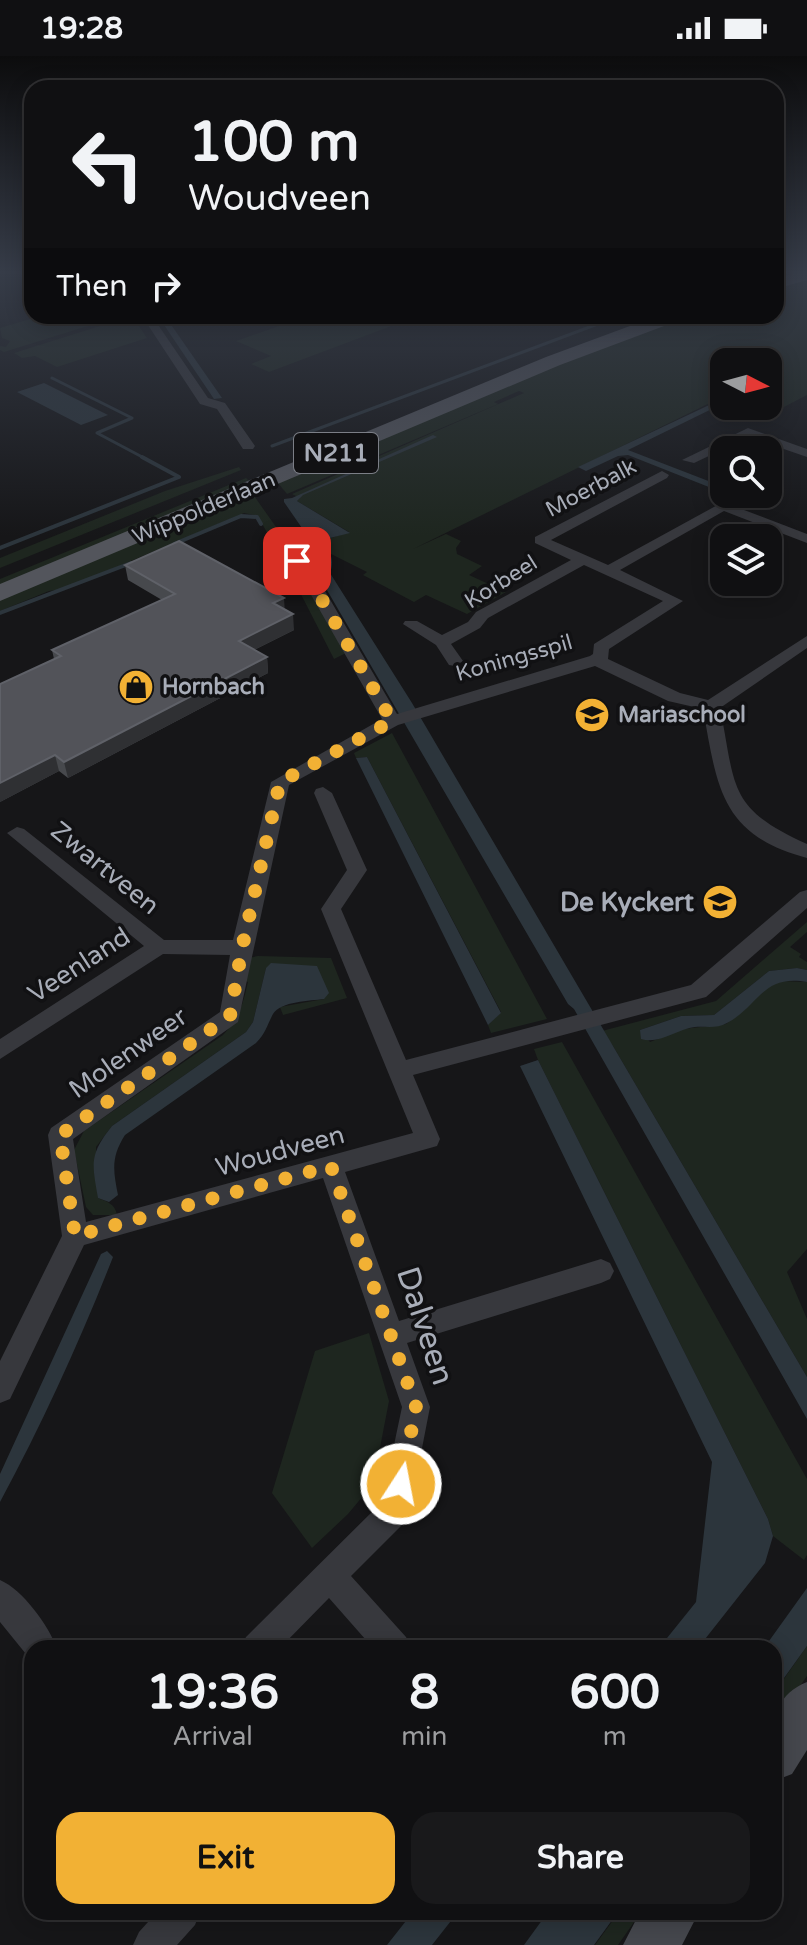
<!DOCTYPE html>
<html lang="en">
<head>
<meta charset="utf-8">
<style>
	:root { --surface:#101012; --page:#19191b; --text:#f1f3f6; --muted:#9c9d9f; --line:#303032; --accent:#f2b134 }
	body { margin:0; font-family:"Varela Round",sans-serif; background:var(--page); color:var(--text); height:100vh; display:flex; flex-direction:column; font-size:30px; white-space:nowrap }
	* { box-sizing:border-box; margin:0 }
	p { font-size:26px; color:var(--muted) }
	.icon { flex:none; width:44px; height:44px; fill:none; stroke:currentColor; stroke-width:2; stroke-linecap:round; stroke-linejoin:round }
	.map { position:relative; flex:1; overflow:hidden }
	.panel { position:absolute; left:24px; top:1584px; width:758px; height:280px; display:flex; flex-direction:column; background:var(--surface); border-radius:24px; box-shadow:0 4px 20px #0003,0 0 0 2px var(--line) }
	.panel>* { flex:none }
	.banner { position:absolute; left:24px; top:24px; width:760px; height:244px; border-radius:24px; box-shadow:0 4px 20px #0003,0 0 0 2px var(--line); background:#101012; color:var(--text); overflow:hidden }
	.needle { width:52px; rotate:96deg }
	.tools { position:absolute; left:710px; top:292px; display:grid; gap:16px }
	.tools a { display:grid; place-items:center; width:72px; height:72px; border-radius:16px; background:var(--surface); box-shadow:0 4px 20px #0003,0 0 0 2px var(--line); font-size:40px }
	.pin { position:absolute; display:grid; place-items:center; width:68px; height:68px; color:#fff; margin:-34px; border-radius:16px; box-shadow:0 4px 12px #0006 }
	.me { position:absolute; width:88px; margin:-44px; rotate:11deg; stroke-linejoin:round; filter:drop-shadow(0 0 6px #0008) }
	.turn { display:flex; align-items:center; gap:28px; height:168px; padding:0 32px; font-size:36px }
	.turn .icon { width:104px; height:104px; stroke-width:2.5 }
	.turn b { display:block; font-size:56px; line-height:68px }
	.then { display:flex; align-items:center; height:76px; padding:0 32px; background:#0003; gap:16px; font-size:30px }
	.eta { display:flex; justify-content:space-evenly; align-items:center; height:136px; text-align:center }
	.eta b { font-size:48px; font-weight:800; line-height:56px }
	.primary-button { display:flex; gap:16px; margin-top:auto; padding:16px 32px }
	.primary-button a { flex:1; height:92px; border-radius:24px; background:var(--accent); color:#111; font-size:32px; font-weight:800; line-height:92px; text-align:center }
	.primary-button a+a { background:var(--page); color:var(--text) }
	.status { display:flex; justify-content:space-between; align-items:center; height:56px; padding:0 40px; background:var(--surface); direction:ltr }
	.status svg { height:22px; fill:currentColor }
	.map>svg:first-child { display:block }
	.green { fill:#1e261f }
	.water { fill:#2c353c }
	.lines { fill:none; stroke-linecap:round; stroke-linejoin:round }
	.stream-far1 { stroke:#2c353c; stroke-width:3 }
	.stream { stroke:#2c353c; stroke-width:4 }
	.street { fill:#37383d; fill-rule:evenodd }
	.secondary { fill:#45474d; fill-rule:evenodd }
	.primary { fill:#53555c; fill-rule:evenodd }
	.wall { fill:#47494d }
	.shaded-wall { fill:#2f3033 }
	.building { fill:#525359; stroke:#5f6168; stroke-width:2 }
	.route { stroke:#f2b134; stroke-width:14; stroke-dasharray:0 25.2 }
	.labels { text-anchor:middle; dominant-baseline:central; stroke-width:7; stroke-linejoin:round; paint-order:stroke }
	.far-street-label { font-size:22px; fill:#a8adb8; stroke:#111113 }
	.far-poi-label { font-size:22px; font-weight:bold; fill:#a8adb8; stroke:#111113; text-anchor:start }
	.shield { fill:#111113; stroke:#7b7e86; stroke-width:2 }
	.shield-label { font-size:24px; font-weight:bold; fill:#a8adb8 }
	.street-label { font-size:26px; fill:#a8adb8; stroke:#111113 }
	.poi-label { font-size:26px; font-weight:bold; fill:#a8adb8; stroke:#111113; text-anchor:end }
	.near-street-label { font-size:32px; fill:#a8adb8; stroke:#111113 }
</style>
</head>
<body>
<div class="status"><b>19:28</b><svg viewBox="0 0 49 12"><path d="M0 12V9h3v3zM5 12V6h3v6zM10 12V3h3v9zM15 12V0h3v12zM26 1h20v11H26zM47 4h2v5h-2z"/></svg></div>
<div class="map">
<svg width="807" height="1889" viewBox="0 0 807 1889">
	<rect width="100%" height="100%" fill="#161618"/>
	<path class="green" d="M 807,223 L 807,339 L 784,351 L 768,345 L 768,306 L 724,306 L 724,340 L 413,493 L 446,478 L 461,485 L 456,492 L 457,498 L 482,510 L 469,519 L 506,536 L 467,558 L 426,539 L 414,546 L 363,519 L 367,516 L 331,498 L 322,485 L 349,476 L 297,445 L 300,442 L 292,438 L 524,337 L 519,335 L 494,346 L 498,348 L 287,438 L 278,427 L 610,287 L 684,260 L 776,260 L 776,231 Z
		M 40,260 L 47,260 L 38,263 L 47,266 L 68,263 L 62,260 L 120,260 L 4,296 L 0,294 L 0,290 L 6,291 L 10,285 L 2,282 L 0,272 Z
		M 132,260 L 147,282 L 57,311 L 35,300 L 22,302 L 14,297 Z
		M 308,260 L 418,260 L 269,316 L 251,308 L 271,300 L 236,285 Z
		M 239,411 L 241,414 L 0,512 L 0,502 L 165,435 Z
		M 246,422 L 252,428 L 0,533 L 0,523 Z
		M 252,437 L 298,502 L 278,497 L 258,460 L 244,457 L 65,533 L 49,535 L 0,555 L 0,543 Z
		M 283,503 L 301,509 L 346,597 L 334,603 Z
		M 392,677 L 547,963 L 491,977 L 488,969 L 501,956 L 367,701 L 356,702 L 354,697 Z
		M 807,866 L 807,876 L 790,891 L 801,898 L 799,901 L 807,906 L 807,914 L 797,912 L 769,915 L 714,959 L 681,960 L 640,974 L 650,986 L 683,973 L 726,968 L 768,931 L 781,925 L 807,926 L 807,1193 L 787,1216 L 807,1263 L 807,1321 L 613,990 L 602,975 L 716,945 Z
		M 258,900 L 331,902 L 347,942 L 283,959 L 280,951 L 324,943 L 266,912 L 253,966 L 246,976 L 112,1070 L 96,1091 L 98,1142 C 108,1146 115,1148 117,1159 L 93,1159 L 86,1151 L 74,1094 L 84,1075 L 223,979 C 239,962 243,948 248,926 L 241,923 L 244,903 Z
		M 562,986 L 807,1423 L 807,1499 L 804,1504 L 773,1480 L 768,1463 L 538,1004 L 534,993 Z
		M 369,1277 L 389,1345 L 373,1428 L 348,1458 L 312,1492 L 272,1437 L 315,1295 Z
		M 807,1590 L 807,1620 L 774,1667 L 774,1637 Z
		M 619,1856 L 641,1856 L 618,1889 L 595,1889 Z"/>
	<path class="water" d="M 158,260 L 165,260 L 222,342 L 214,343 Z
		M 44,327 L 108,359 L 81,369 L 17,336 Z
		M 724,342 L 724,347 L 628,394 L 724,431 L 724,437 L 628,399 L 618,400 L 586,415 L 578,411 Z
		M 433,379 L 437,381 L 303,439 L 297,445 L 350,477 L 322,484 C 330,496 335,503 330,517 L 412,647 L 807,1321 L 807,1363 L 574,953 L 568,948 L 324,529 L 322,519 L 315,511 L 322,501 L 284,446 L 284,443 L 292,442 Z
		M 367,701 L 501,957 L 488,969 L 356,702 Z
		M 271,907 L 317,910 L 329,937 L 324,943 C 310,945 281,945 273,958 C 267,969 266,977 256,987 L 125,1079 C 111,1101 113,1114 118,1139 L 109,1146 L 98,1142 C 92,1107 89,1099 112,1070 L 246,976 L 253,966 L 266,912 Z
		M 797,912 L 807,914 L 807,926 C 762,918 759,950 727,967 C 717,973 706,970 695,971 C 677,973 659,989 641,983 L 640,974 L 681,960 L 714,959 L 769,915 Z
		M 538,1004 L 768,1463 L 773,1480 L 765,1507 L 698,1592 L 659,1592 L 696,1546 L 712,1406 L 520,1010 Z
		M 107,1195 L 113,1201 C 80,1285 43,1366 0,1446 L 0,1418 L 101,1198 Z
		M 807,1532 L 807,1590 L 774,1636 L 774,1592 L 764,1592 Z
		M 413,1856 L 458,1856 L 432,1889 L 387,1889 Z
		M 548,1856 L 618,1856 L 594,1889 L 524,1889 Z"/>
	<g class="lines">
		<path class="stream-far1" d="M 52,322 L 132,362 L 97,377 L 146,403
			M 272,390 L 619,260"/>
		<path class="stream" d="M 174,488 L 241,460 L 257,461 L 261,468
			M 0,492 L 179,421 L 142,401
			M 0,557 L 131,507"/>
		<path class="street" d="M 142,260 L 152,260 L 208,342 L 225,347 L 255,390 L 253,393 L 243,393 L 217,353 L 200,348 Z
			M 748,372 L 807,393 L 807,401 L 749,381 L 694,407 L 682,404 Z
			M 662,415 L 669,419 L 667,422 L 551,484 L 608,509 L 723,446 L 807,478 L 807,487 L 724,455 L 620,514 L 683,545 L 609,593 L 608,603 L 680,637 L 708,644 L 807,580 L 807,592 L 720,652 C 736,731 727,752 807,788 L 807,802 C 720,779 717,730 703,653 L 668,645 L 595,610 L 398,669 L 289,729 L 238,966 L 73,1083 L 86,1166 L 413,1077 L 321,853 L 347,814 L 314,737 L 316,733 L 323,731 L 332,737 L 367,814 L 341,853 L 406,1004 L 691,929 L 800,836 L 807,834 L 807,852 L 706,941 L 413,1019 L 440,1083 L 437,1090 L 345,1116 L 399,1265 L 601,1203 L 610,1207 L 614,1215 L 610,1223 L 601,1227 L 407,1287 L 430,1351 L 410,1454 L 406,1465 L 351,1520 L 406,1581 L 411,1592 L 373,1592 L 329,1542 L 280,1592 L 241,1592 L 246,1581 L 382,1446 L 402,1351 L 323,1122 L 84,1189 L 10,1343 L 0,1347 L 0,1305 L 62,1180 L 48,1079 L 51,1072 L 220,956 L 230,899 L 163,898 L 0,1003 L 0,983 L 144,890 L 7,777 L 17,771 L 24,773 L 164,884 L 233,884 L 271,726 L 382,663 L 302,523 L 299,511 L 290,505 L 292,502 L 302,502 L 313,508 L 318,523 L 397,658 L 590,600 L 593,598 L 594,588 L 663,545 L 584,509 L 488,562 L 480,572 L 451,588 L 463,605 L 455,610 L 449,609 L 436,589 L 403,568 L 405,565 L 417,565 L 442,579 L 468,566 L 476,556 L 571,504 L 535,487 L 535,481 Z
			M 0,1524 C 23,1534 48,1569 57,1592 L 32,1592 L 32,1605 L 30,1603 L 0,1566 Z
			M 157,1856 L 200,1856 L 195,1869 L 177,1889 L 133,1889 L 139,1876 Z"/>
		<path class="secondary" d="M 807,1626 L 807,1694 L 792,1718 L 774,1725 C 774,1685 763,1644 807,1626 Z
			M 640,1856 L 699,1856 L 682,1889 L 623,1889 Z"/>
		<path class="primary" d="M 801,215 L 807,215 L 807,224 L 776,233 L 776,223 Z
			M 657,260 L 683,260 L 680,264 L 560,309 L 0,545 L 0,528 L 546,301 Z"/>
	</g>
	<path class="wall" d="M 125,509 L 284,554 L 294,574 L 254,594 L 267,601 L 268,617 L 68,722 L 59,715 L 0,746 L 54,603 L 52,594 L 162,544 L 128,524 Z"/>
	<path class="shaded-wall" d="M 284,542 L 285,558 L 273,547 Z
		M 293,558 L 294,574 L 240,601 L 239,585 Z
		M 267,601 L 268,617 L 68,722 L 64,706 Z
		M 55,699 L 59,715 L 0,746 L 0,727 Z"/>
	<path class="building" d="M 179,485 L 284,542 L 273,547 L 293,558 L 239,585 L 267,601 L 64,706 L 55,699 L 0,727 L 0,628 L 61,600 L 52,594 L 175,538 L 125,509 Z"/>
	<linearGradient id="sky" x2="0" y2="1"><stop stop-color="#0c0c0d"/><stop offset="0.45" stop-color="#363c48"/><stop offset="1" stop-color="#363c48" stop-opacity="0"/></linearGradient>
	<rect width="807" height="480" fill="url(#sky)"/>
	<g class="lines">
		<path class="route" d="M 297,505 L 306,508 L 310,523 L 392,665 L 280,726 L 242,892 L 230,960 L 60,1079 L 75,1180 L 331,1110 L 416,1351 L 401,1428"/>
	</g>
	<defs>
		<symbol id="shop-disc" viewBox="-11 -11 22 22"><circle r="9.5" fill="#f2b134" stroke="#111113"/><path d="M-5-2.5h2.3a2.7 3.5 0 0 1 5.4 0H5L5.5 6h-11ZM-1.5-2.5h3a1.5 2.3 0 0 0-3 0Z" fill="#111"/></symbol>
		<symbol id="school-disc" viewBox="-11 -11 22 22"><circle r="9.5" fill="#f2b134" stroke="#111113"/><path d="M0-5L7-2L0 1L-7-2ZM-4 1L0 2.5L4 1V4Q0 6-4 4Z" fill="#111"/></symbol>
	</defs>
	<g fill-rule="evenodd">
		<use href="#shop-disc" x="116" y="611" width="40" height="40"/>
		<use href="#school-disc" x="572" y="639" width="40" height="40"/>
		<use href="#school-disc" x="700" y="826" width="40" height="40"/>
	</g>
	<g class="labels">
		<g class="far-street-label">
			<text transform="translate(591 432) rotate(-28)">Moerbalk</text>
			<text transform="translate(204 452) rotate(-23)">Wippolderlaan</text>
			<text transform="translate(501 526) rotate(-32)">Korbeel</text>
			<text transform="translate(514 602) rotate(-16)">Koningsspil</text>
		</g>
		<g class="far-poi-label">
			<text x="162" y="631">Hornbach</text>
			<text x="618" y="659">Mariaschool</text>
		</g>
		<rect class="shield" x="294" y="377" width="84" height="40" rx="6"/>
		<g class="shield-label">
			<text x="336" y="397">N211</text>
		</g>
		<g class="street-label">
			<text transform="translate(105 812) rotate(39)">Zwartveen</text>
			<text transform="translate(79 909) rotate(-33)">Veenland</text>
			<text transform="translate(128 997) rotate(-35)">Molenweer</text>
			<text transform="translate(280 1095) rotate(-15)">Woudveen</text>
		</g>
		<g class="poi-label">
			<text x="694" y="846">De Kyckert</text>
		</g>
		<g class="near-street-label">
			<text transform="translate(425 1270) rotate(72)">Dalveen</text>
		</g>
	</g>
</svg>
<div class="tools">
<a><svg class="needle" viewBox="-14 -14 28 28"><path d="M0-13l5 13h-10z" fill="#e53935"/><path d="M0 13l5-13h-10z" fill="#9c9d9f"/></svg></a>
<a><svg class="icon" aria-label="search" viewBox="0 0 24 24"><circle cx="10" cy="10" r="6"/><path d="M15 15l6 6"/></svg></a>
<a><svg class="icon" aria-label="layers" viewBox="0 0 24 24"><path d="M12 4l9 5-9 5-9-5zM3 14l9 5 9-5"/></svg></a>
</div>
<div class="pin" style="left:297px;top:505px;background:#d93025"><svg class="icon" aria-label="arrive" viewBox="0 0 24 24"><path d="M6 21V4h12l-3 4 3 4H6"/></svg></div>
<svg class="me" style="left:401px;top:1428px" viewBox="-20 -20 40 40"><circle r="17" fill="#f2b134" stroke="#fff" stroke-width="3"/><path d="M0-11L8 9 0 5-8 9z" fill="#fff"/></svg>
<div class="banner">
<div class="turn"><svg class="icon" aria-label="left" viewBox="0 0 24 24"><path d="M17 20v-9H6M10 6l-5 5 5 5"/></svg><div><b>100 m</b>Woudveen</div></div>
<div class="then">Then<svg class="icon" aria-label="right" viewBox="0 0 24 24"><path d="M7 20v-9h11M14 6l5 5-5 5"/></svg></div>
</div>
<section class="panel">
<div class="eta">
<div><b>19:36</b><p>Arrival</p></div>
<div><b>8</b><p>min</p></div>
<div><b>600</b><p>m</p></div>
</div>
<div class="primary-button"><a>Exit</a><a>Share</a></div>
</section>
</div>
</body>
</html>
